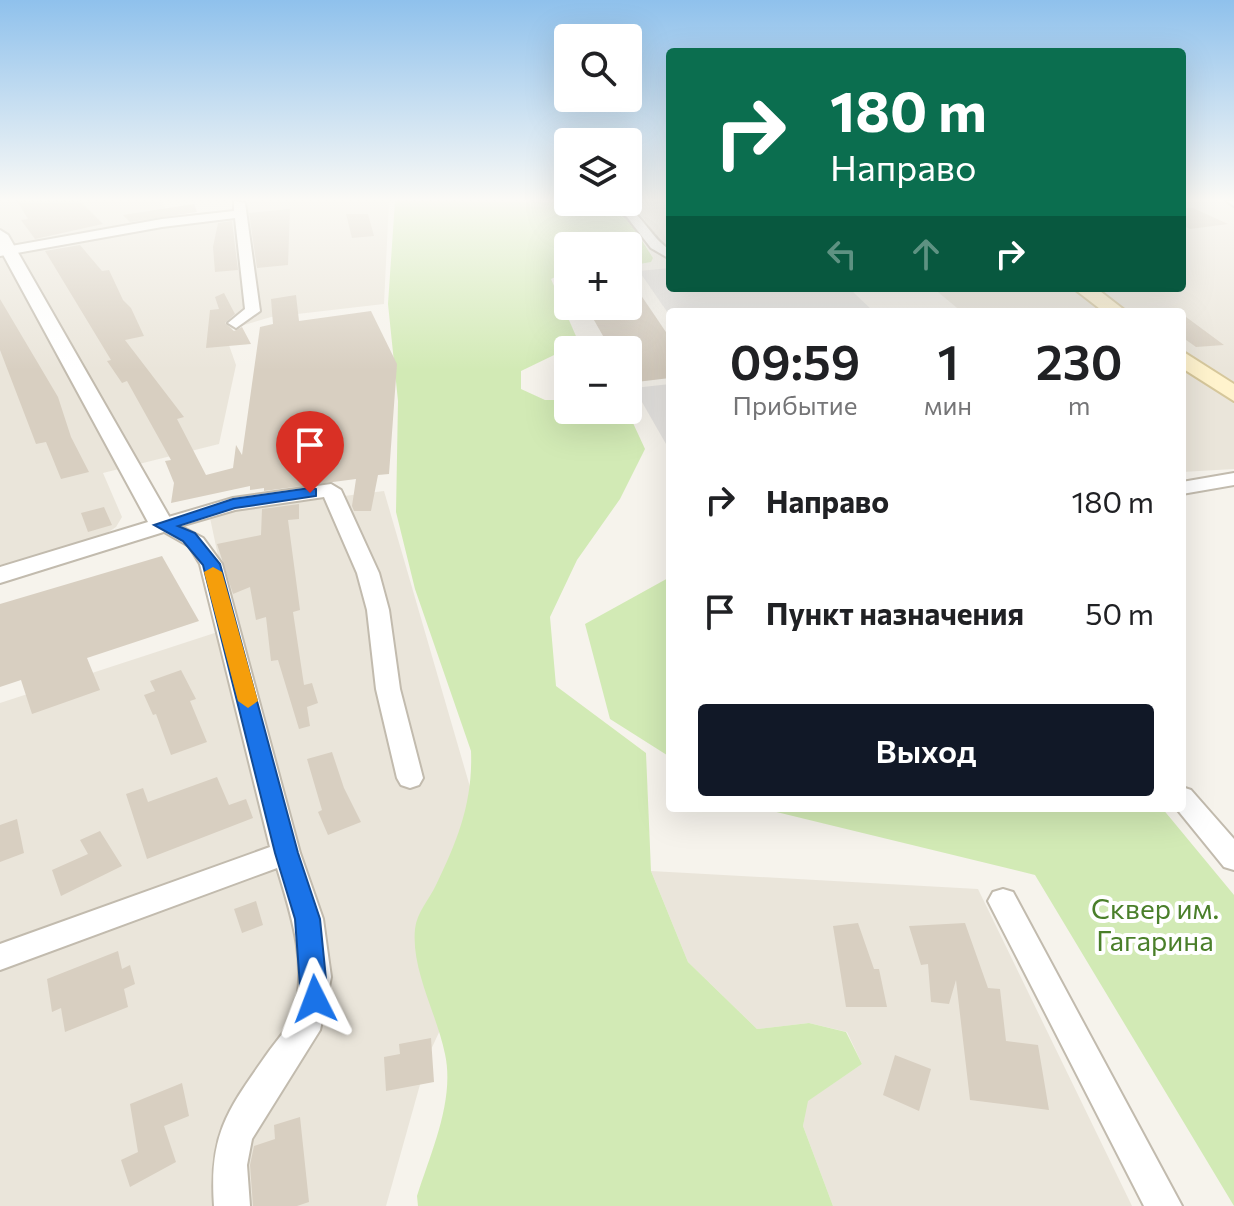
<!DOCTYPE html>
<html lang="ru">
<head>
<meta charset="utf-8">
<style>
	:root { --surface:#fff; --page:#f6f6f6; --text:#202124; --muted:#757577; --accent:#111827 }
	body { margin:0; font-family:Commissioner,sans-serif; background:var(--page); color:var(--text); height:100vh; display:flex; flex-direction:column; font-size:30px; white-space:nowrap }
	* { box-sizing:border-box; margin:0 }
	p { font-size:26px; color:var(--muted) }
	.icon { flex:none; width:44px; height:44px; fill:none; stroke:currentColor; stroke-width:2; stroke-linecap:round; stroke-linejoin:round }
	.map { position:relative; flex:1; overflow:hidden }
	.panel { position:absolute; left:666px; top:308px; width:520px; height:504px; display:flex; flex-direction:column; background:var(--surface); border-radius:8px; box-shadow:0 8px 32px #0002 }
	.panel>* { flex:none }
	.banner { position:absolute; left:666px; top:48px; width:520px; height:244px; border-radius:8px; box-shadow:0 8px 32px #0002; background:#0b6e4f; color:#fff; overflow:hidden }
	.tools { position:absolute; left:554px; top:24px; display:grid; gap:16px }
	.tools a { display:grid; place-items:center; width:88px; height:88px; border-radius:8px; background:var(--surface); box-shadow:0 8px 32px #0002; font-size:40px }
	.pin { position:absolute; display:grid; place-items:center; width:68px; height:68px; color:#fff; margin:-82px -34px; border-radius:50% 50% 50% 0; rotate:-45deg; box-shadow:0 0 8px #0007 }
	.pin .icon { rotate:45deg }
	.me { position:absolute; width:88px; margin:-44px; rotate:357deg; stroke-linejoin:round; filter:drop-shadow(0 0 6px #0008) }
	.turn { display:flex; align-items:center; gap:28px; height:168px; padding:0 32px; font-size:36px }
	.turn .icon { width:104px; height:104px; stroke-width:2.5 }
	.turn b { display:block; font-size:56px; line-height:68px }
	.lanes { display:flex; align-items:center; height:76px; padding:0 32px; background:#0003; justify-content:center; gap:40px; direction:ltr }
	.lanes .off { opacity:.35 }
	.eta { display:flex; justify-content:space-evenly; align-items:center; height:136px; text-align:center }
	.eta b { font-size:48px; font-weight:600; line-height:56px }
	.button { display:flex; gap:16px; margin-top:auto; padding:16px 32px }
	.button a { flex:1; height:92px; border-radius:8px; background:var(--accent); color:#fff; font-size:32px; font-weight:600; line-height:92px; text-align:center }
	ul { padding:0; list-style:none }
	li { display:flex; align-items:center; gap:24px; height:112px; padding:0 32px }
	li div { flex:1 }
	li b { display:block; font-size:30px }
	li em { font-style:normal }
	.map>svg:first-child { display:block }
	.residential { fill:#eae5da }
	.green { fill:#d2eab5 }
	.parking { fill:#e5e3e0 }
	.building { fill:#d8cfc1 }
	.lines { fill:none; stroke-linecap:round; stroke-linejoin:round }
	.minor-casing { stroke:#c2bbae; stroke-width:4 }
	.tertiary-casing { stroke:#c2bbae; stroke-width:4 }
	.secondary-casing { stroke:#d6c79b; stroke-width:4 }
	.minor { fill:#fff; fill-rule:evenodd }
	.tertiary { fill:#fff; fill-rule:evenodd }
	.secondary { fill:#fff3cd; fill-rule:evenodd }
	.route { fill:#1a73e8; stroke:#114b97; stroke-width:2 }
	.slow { fill:#f59e0b }
	.labels { text-anchor:middle; dominant-baseline:central; stroke-width:8; stroke-linejoin:round; paint-order:stroke }
	.near-park-label { font-size:28px; fill:#4a7f2a; stroke:#fff }
</style>
</head>
<body>
<div class="map">
<svg width="1234" height="1206" viewBox="0 0 1234 1206">
	<rect width="100%" height="100%" fill="#f6f3ec"/>
	<path class="residential" d="M 0,201 L 161,201 L 170,216 L 240,209 L 241,201 L 389,201 L 384,304 L 271,317 L 224,331 L 236,365 L 219,444 L 103,473 L 122,517 L 116,527 L 101,537 L 0,566 Z
		M 635,201 L 670,201 L 670,255 L 663,255 Z
		M 1182,201 L 1234,201 L 1234,469 L 1182,472 L 1182,312 L 962,312 L 933,288 L 1182,288 Z
		M 384,491 L 502,897 L 428,1056 L 386,1206 L 0,1206 L 0,703 L 233,627 L 209,513 Z
		M 651,871 L 978,889 L 1132,1206 L 833,1206 L 803,1126 L 807,1101 L 862,1064 L 847,1032 L 809,1023 L 757,1029 L 688,962 Z"/>
	<path class="green" d="M 395,201 L 609,202 L 626,216 L 653,258 L 651,262 L 628,266 L 628,246 L 568,246 L 568,271 L 551,279 L 579,343 L 521,371 L 521,389 L 545,400 L 568,400 L 568,410 L 627,410 L 645,449 L 620,499 L 577,560 L 550,617 L 556,686 L 646,753 L 651,871 L 688,962 L 757,1029 L 809,1023 L 846,1032 L 862,1064 L 808,1101 L 803,1126 L 833,1206 L 418,1206 L 417,1196 C 431,1152 455,1100 445,1054 C 437,1014 411,970 415,929 C 417,912 429,900 436,885 C 458,840 473,801 471,751 L 415,589 L 396,512 L 398,401 L 388,304 Z
		M 670,577 L 670,757 L 610,719 L 585,624 Z
		M 760,808 L 1162,808 L 1234,895 L 1234,1206 L 1035,875 Z"/>
	<path class="parking" d="M 670,268 L 670,288 L 849,288 L 874,312 L 670,312 L 670,316 L 639,271 Z
		M 670,384 L 670,451 L 634,388 Z"/>
	<path class="building" d="M 17,201 L 80,201 L 103,224 L 35,239 L 21,220 L 28,219 Z
		M 194,204 L 197,212 L 130,222 L 123,215 Z
		M 1182,208 L 1193,208 L 1228,224 L 1190,229 L 1182,225 Z
		M 290,209 L 288,265 L 257,268 L 249,213 Z
		M 346,214 L 368,214 L 374,236 L 352,238 Z
		M 232,221 L 238,270 L 215,272 L 213,247 L 218,223 Z
		M 80,245 L 102,271 L 109,270 L 123,300 L 131,308 L 144,336 L 125,340 L 184,417 L 177,419 L 206,475 L 233,468 L 236,445 L 242,455 L 260,327 L 273,324 L 271,299 L 296,295 L 299,321 L 371,311 L 397,364 L 389,474 L 378,475 L 371,511 L 354,511 L 352,506 L 356,479 L 264,491 L 264,488 L 250,490 L 250,486 L 171,503 L 174,483 L 165,461 L 171,460 L 127,381 L 122,383 L 107,361 L 111,360 L 45,251 Z
		M 628,276 L 670,338 L 670,378 L 628,383 L 628,350 L 611,350 L 586,306 L 628,306 Z
		M 224,293 L 235,314 L 225,323 L 234,331 L 242,327 L 251,344 L 206,348 L 210,310 L 219,309 L 215,297 Z
		M 0,299 L 58,397 L 71,437 L 89,472 L 61,479 L 46,442 L 36,444 L 0,350 Z
		M 1182,314 L 1224,345 L 1196,347 L 1182,337 Z
		M 299,504 L 299,519 L 288,520 L 300,610 L 293,612 L 304,685 L 312,683 L 318,703 L 307,707 L 310,726 L 299,729 L 278,660 L 271,661 L 266,617 L 256,620 L 250,587 L 233,594 L 217,544 L 261,535 L 262,509 Z
		M 104,507 L 112,525 L 88,532 L 81,513 Z
		M 162,556 L 199,621 L 87,658 L 100,690 L 32,714 L 21,680 L 0,687 L 0,604 Z
		M 181,670 L 196,699 L 190,701 L 207,742 L 171,755 L 156,714 L 153,715 L 144,695 L 155,691 L 150,681 Z
		M 332,752 L 344,788 L 361,822 L 328,835 L 318,812 L 322,810 L 307,759 Z
		M 217,777 L 229,805 L 246,799 L 253,818 L 147,859 L 126,794 L 143,788 L 148,802 Z
		M 17,819 L 24,853 L 0,862 L 0,825 Z
		M 100,831 L 122,866 L 61,896 L 52,870 L 88,854 L 80,840 Z
		M 256,901 L 263,925 L 242,933 L 234,909 Z
		M 858,923 L 874,969 L 879,969 L 887,1007 L 846,1007 L 833,926 Z
		M 965,923 L 988,988 L 1000,989 L 1006,1041 L 1038,1045 L 1049,1110 L 970,1100 L 956,980 L 949,1004 L 931,1002 L 928,964 L 921,965 L 909,926 Z
		M 118,951 L 122,969 L 130,965 L 135,984 L 124,989 L 128,1007 L 65,1032 L 61,1008 L 52,1012 L 47,979 Z
		M 431,1038 L 434,1082 L 386,1091 L 384,1057 L 400,1054 L 399,1044 Z
		M 895,1055 L 931,1069 L 919,1111 L 883,1095 Z
		M 182,1083 L 189,1116 L 164,1126 L 176,1162 L 130,1187 L 121,1160 L 138,1152 L 130,1104 Z
		M 300,1117 L 309,1202 L 297,1206 L 253,1206 L 250,1165 L 254,1146 L 275,1139 L 274,1125 Z"/>
	<g class="lines">
		<defs>
			<path id="minor" d="M 234,201 L 245,203 L 260,311 L 236,328 L 228,323 L 245,309 L 235,218 L 162,227 L 0,256 L 0,248 L 162,219 L 234,211 Z
				M 1227,201 L 1234,201 L 1234,206 Z
				M 606,202 C 640,202 645,234 670,250 L 670,259 L 651,248 L 627,217 Z
				M 1234,473 L 1234,485 L 1182,494 L 1182,482 Z
				M 331,484 L 341,490 L 379,573 L 389,610 L 400,689 L 423,778 L 419,785 L 410,788 L 401,785 L 397,778 L 376,689 L 367,610 L 357,573 L 324,497 L 235,510 L 180,526 L 203,538 L 222,564 L 300,853 L 323,919 L 331,977 L 320,1030 L 252,1139 L 247,1165 L 250,1206 L 214,1206 C 209,1134 227,1111 267,1054 C 275,1042 290,1027 294,1013 C 308,965 291,914 277,868 L 0,970 L 0,944 L 270,847 L 200,564 L 189,546 L 152,525 L 155,521 L 233,498 Z
				M 1182,787 L 1191,790 L 1234,839 L 1234,870 L 1224,867 L 1176,808 L 1182,808 Z
				M 1003,889 L 1013,892 L 1182,1206 L 1144,1206 L 988,901 L 993,892 Z"/>
			<path id="tertiary" d="M 0,230 L 8,235 L 174,525 L 170,530 L 0,583 L 0,567 L 148,522 L 0,249 Z"/>
			<path id="secondary" d="M 1073,288 L 1096,288 L 1127,312 L 1104,312 Z
				M 1182,351 L 1234,384 L 1234,401 L 1182,368 Z"/>
		</defs>
		<use href="#minor" class="minor-casing"/>
		<use href="#tertiary" class="tertiary-casing"/>
		<use href="#secondary" class="secondary-casing"/>
		<use href="#minor" class="minor"/>
		<use href="#tertiary" class="tertiary"/>
		<use href="#secondary" class="secondary"/>
	</g>
	<linearGradient id="sky" x2="0" y2="1"><stop stop-color="#8fc1ec"/><stop offset="0.54" stop-color="#fbfaf6"/><stop offset="1" stop-color="#fbfaf6" stop-opacity="0"/></linearGradient>
	<rect width="1234" height="370" fill="url(#sky)"/>
	<path class="route" d="M 310,488 L 316,489 L 316,496 L 235,508 L 178,526 L 195,533 L 220,564 L 298,853 L 320,919 L 328,999 L 324,1007 L 315,1011 L 305,1007 L 301,999 L 295,919 L 275,853 L 203,565 L 183,541 L 154,525 L 233,499 Z"/>
	<path class="slow" d="M 213,567 L 222,572 L 258,701 L 248,708 L 238,701 L 204,572 Z"/>
	<g class="labels">
		<g class="near-park-label">
			<text x="1155" y="908">Сквер им.<tspan x="1155" dy="32">Гагарина</tspan></text>
		</g>
	</g>
</svg>
<div class="tools">
<a><svg class="icon" aria-label="search" viewBox="0 0 24 24"><circle cx="10" cy="10" r="6"/><path d="M15 15l6 6"/></svg></a>
<a><svg class="icon" aria-label="layers" viewBox="0 0 24 24"><path d="M12 4l9 5-9 5-9-5zM3 14l9 5 9-5"/></svg></a>
<a>+</a>
<a>−</a>
</div>
<div class="pin" style="left:310px;top:493px;background:#d93025"><svg class="icon" aria-label="arrive" viewBox="0 0 24 24"><path d="M6 21V4h12l-3 4 3 4H6"/></svg></div>
<svg class="me" style="left:315px;top:999px" viewBox="-20 -20 40 40"><path d="M0-17L14 15 0 8-14 15z" fill="#1a73e8" stroke="#fff" stroke-width="4"/></svg>
<div class="banner">
<div class="turn"><svg class="icon" aria-label="right" viewBox="0 0 24 24"><path d="M7 20v-9h11M14 6l5 5-5 5"/></svg><div><b>180 m</b>Направо</div></div>
<div class="lanes"><svg class="icon off" aria-label="left" viewBox="0 0 24 24"><path d="M17 20v-9H6M10 6l-5 5 5 5"/></svg><svg class="icon off" aria-label="ahead" viewBox="0 0 24 24"><path d="M12 20V5M6 11l6-6 6 6"/></svg><svg class="icon" aria-label="right" viewBox="0 0 24 24"><path d="M7 20v-9h11M14 6l5 5-5 5"/></svg></div>
</div>
<section class="panel">
<div class="eta">
<div><b>09:59</b><p>Прибытие</p></div>
<div><b>1</b><p>мин</p></div>
<div><b>230</b><p>m</p></div>
</div>
<ul>
<li><svg class="icon" aria-label="right" viewBox="0 0 24 24"><path d="M7 20v-9h11M14 6l5 5-5 5"/></svg><div><b>Направо</b></div><em>180 m</em></li>
<li><svg class="icon" aria-label="arrive" viewBox="0 0 24 24"><path d="M6 21V4h12l-3 4 3 4H6"/></svg><div><b>Пункт назначения</b></div><em>50 m</em></li>
</ul>
<div class="button"><a>Выход</a></div>
</section>
</div>
</body>
</html>
